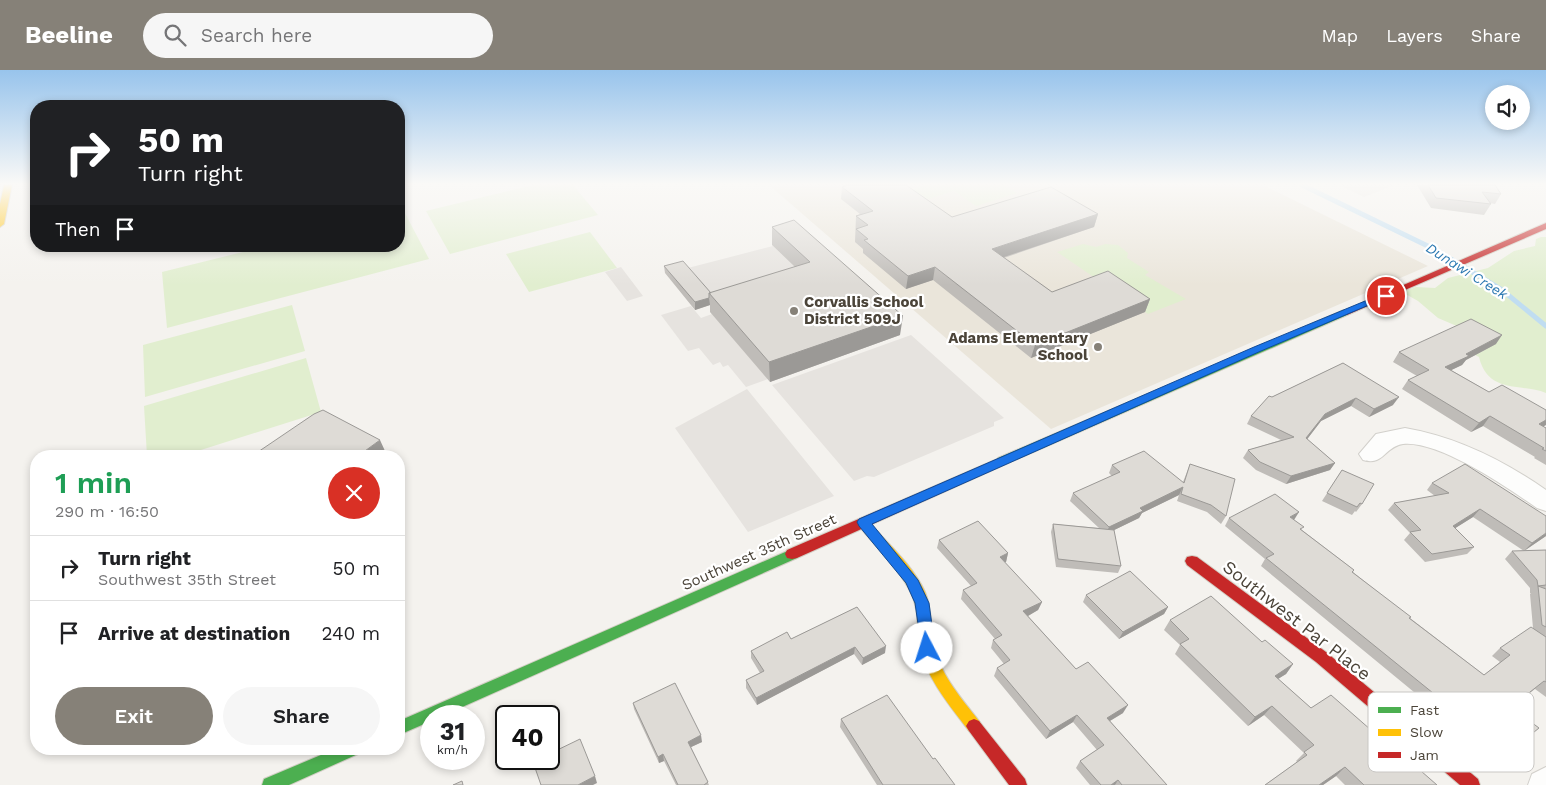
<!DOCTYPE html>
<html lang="en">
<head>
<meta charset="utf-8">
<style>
	:root { --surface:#fff; --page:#f6f6f6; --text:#202124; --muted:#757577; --line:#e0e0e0; --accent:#868178 }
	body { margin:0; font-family:"Work Sans",sans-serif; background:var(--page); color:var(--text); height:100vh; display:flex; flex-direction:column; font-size:19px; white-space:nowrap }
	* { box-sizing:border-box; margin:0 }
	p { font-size:16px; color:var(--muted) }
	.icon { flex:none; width:28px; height:28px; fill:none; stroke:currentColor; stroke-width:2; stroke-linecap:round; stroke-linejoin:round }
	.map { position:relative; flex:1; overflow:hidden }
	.details { position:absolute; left:30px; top:380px; width:375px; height:305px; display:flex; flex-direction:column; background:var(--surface); border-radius:20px; box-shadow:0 2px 8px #0003 }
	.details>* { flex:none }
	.guide { position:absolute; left:30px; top:30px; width:375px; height:152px; border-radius:20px; box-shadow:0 2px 8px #0003; background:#202124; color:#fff; overflow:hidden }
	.tools { position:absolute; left:1485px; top:15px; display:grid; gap:10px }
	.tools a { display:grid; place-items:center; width:45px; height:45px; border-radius:50%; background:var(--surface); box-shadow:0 2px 8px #0003; font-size:25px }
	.speed { position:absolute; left:420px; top:635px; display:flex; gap:10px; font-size:25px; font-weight:700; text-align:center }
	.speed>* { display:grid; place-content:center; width:65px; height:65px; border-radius:50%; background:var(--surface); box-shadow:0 2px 8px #0003; line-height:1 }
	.speed small { font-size:12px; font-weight:400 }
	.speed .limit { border:2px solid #111; border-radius:8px; background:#fff; color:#111 }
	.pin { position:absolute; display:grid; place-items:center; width:42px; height:42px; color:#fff; margin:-21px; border:2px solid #fff; border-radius:50%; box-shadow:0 1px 5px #0007 }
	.me { position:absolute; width:55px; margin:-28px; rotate:355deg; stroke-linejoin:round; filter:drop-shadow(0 0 4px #0008) }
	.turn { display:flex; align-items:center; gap:18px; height:105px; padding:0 25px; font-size:22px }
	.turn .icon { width:65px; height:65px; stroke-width:2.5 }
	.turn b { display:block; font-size:35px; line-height:42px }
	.then { display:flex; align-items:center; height:48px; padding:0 25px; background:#0003; gap:10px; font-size:19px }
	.round { display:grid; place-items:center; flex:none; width:52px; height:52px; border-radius:26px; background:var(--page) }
	.summary { display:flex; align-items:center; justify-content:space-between; height:85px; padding:0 25px }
	h1 { font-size:30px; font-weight:600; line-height:38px; color:#1e9e55 }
	.button { display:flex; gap:10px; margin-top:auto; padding:10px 25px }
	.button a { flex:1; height:58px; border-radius:30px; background:var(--accent); color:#fff; font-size:20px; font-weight:600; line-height:58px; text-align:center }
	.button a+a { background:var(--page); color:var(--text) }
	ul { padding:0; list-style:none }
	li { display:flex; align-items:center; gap:15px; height:65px; padding:0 25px; border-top:1px solid var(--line) }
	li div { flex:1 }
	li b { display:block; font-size:19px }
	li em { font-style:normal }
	header { display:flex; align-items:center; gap:30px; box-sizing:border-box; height:70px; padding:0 25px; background:var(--accent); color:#fff }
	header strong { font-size:24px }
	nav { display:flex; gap:28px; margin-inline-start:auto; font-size:18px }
	.search { width:350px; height:45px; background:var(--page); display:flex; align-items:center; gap:12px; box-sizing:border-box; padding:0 18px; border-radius:28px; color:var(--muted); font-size:19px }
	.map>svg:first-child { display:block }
	.education { fill:#eae5da }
	.green { fill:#e1eecf }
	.parking { fill:#e6e3df }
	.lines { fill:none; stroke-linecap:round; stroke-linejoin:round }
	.stream { stroke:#c0ddf1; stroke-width:5 }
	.street-casing { stroke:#d2d0cb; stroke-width:2 }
	.fast-casing { stroke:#d3cfc5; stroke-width:2 }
	.slow-casing { stroke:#d3cfc5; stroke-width:2 }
	.jam-casing { stroke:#d3cfc5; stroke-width:2 }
	.street { fill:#fdfdfc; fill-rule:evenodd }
	.fast { fill:#4caf50; fill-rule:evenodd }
	.slow { fill:#ffc107; fill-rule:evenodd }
	.jam { fill:#c62828; fill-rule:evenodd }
	.wall { fill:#bfbcb8 }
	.shaded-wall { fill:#9b9996 }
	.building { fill:#dedbd6; stroke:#9b9996 }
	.route { fill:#1a73e8; stroke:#114b97 }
	.poi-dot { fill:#868178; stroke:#fff; stroke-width:2 }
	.labels { text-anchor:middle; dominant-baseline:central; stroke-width:4.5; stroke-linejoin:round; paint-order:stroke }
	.far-water-label { font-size:14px; font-style:italic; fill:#2e7ab2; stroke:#fff }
	.poi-label { font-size:15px; font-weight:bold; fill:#4b4439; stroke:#fff; text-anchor:start }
	.street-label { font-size:15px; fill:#4b4439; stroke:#fff }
	.near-street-label { font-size:18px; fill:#4b4439; stroke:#fff }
	.key { fill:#fff; stroke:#c9c7c4; stroke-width:1 }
	.key-label { font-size:14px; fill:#4b4439 }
</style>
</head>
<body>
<header>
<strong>Beeline</strong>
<div class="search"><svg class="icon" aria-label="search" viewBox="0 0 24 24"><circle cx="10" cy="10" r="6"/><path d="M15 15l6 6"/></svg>Search here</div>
<nav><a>Map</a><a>Layers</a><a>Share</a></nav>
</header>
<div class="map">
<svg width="1546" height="715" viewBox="0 0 1546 715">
	<rect width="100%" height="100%" fill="#f4f2ee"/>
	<path class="education" d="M 769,115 L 1263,115 L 1428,196 L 1051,359 Z"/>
	<path class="green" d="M 533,115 L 573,115 L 598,145 L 450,184 L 426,141 Z
		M 924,115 L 1004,115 L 1017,123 L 976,136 L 954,121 L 925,130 L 910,121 Z
		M 405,143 L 429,189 L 167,258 L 162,202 L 267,176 L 399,176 L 399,144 Z
		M 590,162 L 617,198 L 529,222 L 506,184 Z
		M 1541,167 L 1546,167 L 1546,323 C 1520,313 1488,324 1479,287 L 1469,282 L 1480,266 L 1438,248 L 1418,231 L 1402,222 L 1416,217 L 1435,218 L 1448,208 L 1488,198 L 1514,181 L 1535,176 L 1536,169 Z
		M 1083,174 L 1096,177 L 1105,174 L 1118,175 L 1128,183 L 1127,188 L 1149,202 L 1145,205 L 1186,229 L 1148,244 L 1057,182 Z
		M 292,235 L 305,281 L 145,327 L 143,275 Z
		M 306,288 L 321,342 L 182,386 L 147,386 L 144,336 Z"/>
	<path class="parking" d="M 1339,115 L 1395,115 L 1364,127 Z
		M 773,176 L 810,211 L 719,239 L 684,199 Z
		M 621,197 L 643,226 L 627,231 L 605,202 Z
		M 691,236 L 701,248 L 712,244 L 768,309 L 746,317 L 728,295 L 723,297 L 720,292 L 713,295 L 699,278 L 688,281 L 661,245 Z
		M 911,265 L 1004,348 L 994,352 L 994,356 L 874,407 L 867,406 L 854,411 L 772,315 Z
		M 747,319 L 834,426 L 748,462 L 675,358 Z"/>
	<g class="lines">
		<path class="stream" d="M 1302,115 L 1436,180 L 1502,220 L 1546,256"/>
		<defs>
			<path id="street" d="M 1405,358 C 1457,367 1503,390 1546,420 L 1546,441 L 1537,438 C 1508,418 1439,370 1403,374 C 1384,377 1384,396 1363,390 L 1359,384 L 1376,364 Z
				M 1546,697 L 1546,715 L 1528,715 L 1532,704 Z"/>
			<path id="fast" d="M 1344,240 L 1347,241 L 1349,243 L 1347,245 L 1006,394 L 998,394 L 996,391 L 998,388 Z
				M 792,479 L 797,480 L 799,484 L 797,488 L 442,646 L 431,646 L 431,651 L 399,665 L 399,651 Z
				M 335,679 L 360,679 L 358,684 L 289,715 L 262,715 L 264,709 Z"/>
			<path id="slow" d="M 4,115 L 12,115 L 4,154 L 0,157 L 0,134 Z
				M 863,448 L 867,450 C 887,473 912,494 925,522 C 933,541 930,560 935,579 C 942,607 962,629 979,651 L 982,656 L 979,661 L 974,663 L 969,661 C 950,636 928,610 920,579 C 916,560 920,541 911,523 C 899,498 876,477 859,456 L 857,453 L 859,450 Z"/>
			<path id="jam" d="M 1546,153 L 1546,159 L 1347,245 L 1341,245 L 1339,243 Z
				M 1002,387 L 1006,388 L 1008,391 L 1006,394 L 797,488 L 792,489 L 787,488 L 785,484 L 787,480 Z
				M 1192,486 L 1197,487 L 1326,582 L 1478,709 L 1480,715 L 1460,715 L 1316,592 L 1187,495 L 1185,491 L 1187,487 Z
				M 974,649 L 979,651 L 1025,709 L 1027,715 L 1009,715 L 969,661 L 966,656 L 969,651 Z"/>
		</defs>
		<use href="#street" class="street-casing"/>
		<use href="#fast" class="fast-casing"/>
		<use href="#slow" class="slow-casing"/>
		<use href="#jam" class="jam-casing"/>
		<use href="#street" class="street"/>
		<use href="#fast" class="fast"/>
		<use href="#slow" class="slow"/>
		<use href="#jam" class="jam"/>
	</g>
	<path class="wall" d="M 1417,115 L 1495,115 L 1501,124 L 1495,134 L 1490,133 L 1491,134 L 1484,145 L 1431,138 Z
		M 842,117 L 952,147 L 1098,144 L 1094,157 L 1004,188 L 1052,222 L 1150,229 L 1145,242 L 1031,288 L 933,210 L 906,219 L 863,183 L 863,179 L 855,172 L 856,146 L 860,144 L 841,129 Z
		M 772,157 L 900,265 L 770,312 L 710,242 L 710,235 L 695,240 L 665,203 L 664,196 L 711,223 L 795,197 L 772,175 Z
		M 1496,274 L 1466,290 L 1462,295 L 1451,300 L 1489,322 L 1546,340 L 1546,355 L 1543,356 L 1546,358 L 1546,395 L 1534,388 L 1535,387 L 1483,356 L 1471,362 L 1402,319 L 1408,310 L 1417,306 L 1393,292 L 1399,282 Z
		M 1343,293 L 1393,335 L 1369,347 L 1351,336 L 1321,351 L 1307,369 L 1335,393 L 1330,400 L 1286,414 L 1256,400 L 1243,388 L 1248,380 L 1281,370 L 1247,354 L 1251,346 L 1272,327 Z
		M 1190,394 L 1226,446 L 1221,454 L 1207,442 L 1177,431 L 1179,425 L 1142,443 L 1139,448 L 1114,460 L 1121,496 L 1118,503 L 1056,497 L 1051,462 L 1053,454 L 1099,458 L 1070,431 L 1073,423 L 1112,406 L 1109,403 L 1112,395 L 1183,412 L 1187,402 Z
		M 1342,400 L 1362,434 L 1356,442 L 1355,441 L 1352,445 L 1322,431 Z
		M 1432,413 L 1546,466 L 1524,481 L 1546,480 L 1546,627 L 1535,619 L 1512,637 L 1539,658 L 1508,683 L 1481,661 L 1471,669 L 1261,496 L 1265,489 L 1225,456 L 1229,448 L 1294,450 L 1302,460 L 1354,500 L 1353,502 L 1410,548 L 1484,605 L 1500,592 L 1492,586 L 1500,578 L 1533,558 L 1530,524 L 1531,523 L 1530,523 L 1530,518 L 1505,489 L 1512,481 L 1524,481 L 1473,447 L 1455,458 L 1474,477 L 1467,484 L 1425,492 L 1404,470 L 1410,463 L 1388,440 L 1394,433 L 1435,426 L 1427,420 Z
		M 939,470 L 1008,483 L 1006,492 L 1004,492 L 1042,532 L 1038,540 L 1028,546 L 1076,599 L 1123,643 L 1110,651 L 1167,715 L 1090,715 L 1076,698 L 1080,691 L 1097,680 L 1073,652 L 1046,669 L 994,606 L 997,598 L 1004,594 L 991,578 L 993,570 L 995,569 L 961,529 L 963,520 L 971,516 L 937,478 Z
		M 1086,525 L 1168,537 L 1164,544 L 1119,569 L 1083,532 Z
		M 857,537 L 885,583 L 862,595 L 854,584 L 757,635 L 746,618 L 746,610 L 760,603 L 751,588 L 751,581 L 791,569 Z
		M 1170,550 L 1262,572 L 1293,594 L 1286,604 L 1278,609 L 1311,638 L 1395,681 L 1437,715 L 1345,715 L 1336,706 L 1323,715 L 1265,715 L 1297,692 L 1296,691 L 1304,683 L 1264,645 L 1248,656 L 1175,584 L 1180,575 L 1164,560 Z
		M 633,633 L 702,672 L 691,677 L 709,715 L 676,715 L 664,691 L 659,693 L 634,639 Z
		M 841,649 L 933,689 L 955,715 L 877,715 L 840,657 Z"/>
	<path class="shaded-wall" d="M 1098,144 L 1094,157 L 989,192 L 992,179 Z
		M 935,197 L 933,210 L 906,219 L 908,206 Z
		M 709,228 L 710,235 L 695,240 L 695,232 Z
		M 1150,229 L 1145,242 L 1031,288 L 1035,275 Z
		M 903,246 L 900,265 L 770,312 L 769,292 Z
		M 1502,265 L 1496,274 L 1466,290 L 1462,295 L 1439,306 L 1445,297 L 1466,284 Z
		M 1399,327 L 1393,335 L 1369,347 L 1374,339 Z
		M 1356,328 L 1351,336 L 1321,351 L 1302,376 L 1306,368 L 1325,344 Z
		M 1490,346 L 1483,356 L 1471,362 L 1479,353 Z
		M 1546,350 L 1546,355 L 1531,363 L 1539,354 Z
		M 380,370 L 385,381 L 378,386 L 358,386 Z
		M 1335,393 L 1330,400 L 1286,414 L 1291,406 Z
		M 1183,417 L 1179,425 L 1142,443 L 1139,448 L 1106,464 L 1109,457 L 1140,438 Z
		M 1480,439 L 1473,447 L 1446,464 L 1453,456 Z
		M 1299,442 L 1294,450 L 1290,447 Z
		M 1546,463 L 1546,466 L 1524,481 L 1532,473 Z
		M 1008,483 L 1006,492 L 997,496 L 1000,487 Z
		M 1042,532 L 1038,540 L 1021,550 L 1023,541 Z
		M 1168,537 L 1164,544 L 1119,569 L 1123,562 Z
		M 886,576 L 885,583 L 862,595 L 863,588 Z
		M 855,577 L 854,584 L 757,635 L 756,628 Z
		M 1293,594 L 1286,604 L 1268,615 L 1275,606 Z
		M 1128,635 L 1123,643 L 1103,655 L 1107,648 Z
		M 1272,636 L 1264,645 L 1248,656 L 1255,647 Z
		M 1077,645 L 1073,652 L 1046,669 L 1050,661 Z
		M 701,665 L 702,672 L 689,678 L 688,672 Z
		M 663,684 L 664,691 L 659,693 L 658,687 Z
		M 1345,697 L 1336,706 L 1323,715 L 1319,715 Z
		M 595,706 L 597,713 L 593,715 L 578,715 Z
		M 1118,710 L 1115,715 L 1111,715 Z"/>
	<path class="building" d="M 847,115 L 906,115 L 952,147 L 1051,117 L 1098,144 L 992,179 L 1052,222 L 1108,201 L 1150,229 L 1035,275 L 935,197 L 908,206 L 864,170 L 868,169 L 856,159 L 868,155 L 856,146 L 873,141 L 842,117 Z
		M 1428,115 L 1495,115 L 1501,124 L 1482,122 L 1491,134 L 1436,128 Z
		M 794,150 L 903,246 L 769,292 L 709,223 L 810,192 L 772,157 Z
		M 683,191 L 711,223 L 709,223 L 709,228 L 695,232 L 664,196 Z
		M 1471,249 L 1502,265 L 1466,284 L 1469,286 L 1445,297 L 1489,322 L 1502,315 L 1546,340 L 1546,350 L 1539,354 L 1546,358 L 1546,381 L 1542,379 L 1544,378 L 1490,346 L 1479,353 L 1408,310 L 1429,300 L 1399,282 Z
		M 1343,293 L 1399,327 L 1374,339 L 1356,328 L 1325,344 L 1306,368 L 1335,393 L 1291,406 L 1260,392 L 1248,380 L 1294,367 L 1251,346 L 1269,326 L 1272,327 Z
		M 323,340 L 380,370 L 358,386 L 252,386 L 314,344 Z
		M 1144,381 L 1184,413 L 1190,394 L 1235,409 L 1226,446 L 1211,435 L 1181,424 L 1183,417 L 1140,438 L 1143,441 L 1109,457 L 1073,423 L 1120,402 L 1112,395 Z
		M 1465,394 L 1546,446 L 1546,463 L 1532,473 L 1480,439 L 1453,456 L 1474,477 L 1432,484 L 1410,462 L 1421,460 L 1394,433 L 1449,423 L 1432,413 Z
		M 1342,400 L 1374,414 L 1362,434 L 1360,433 L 1357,437 L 1327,423 Z
		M 1275,424 L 1299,442 L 1290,447 L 1304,457 L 1300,459 L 1354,500 L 1352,502 L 1411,547 L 1409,548 L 1484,605 L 1510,585 L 1500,578 L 1531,557 L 1546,567 L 1546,612 L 1544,611 L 1511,637 L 1539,658 L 1517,676 L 1490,654 L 1480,661 L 1266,488 L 1274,484 L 1229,448 Z
		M 978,451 L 1008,483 L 1000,487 L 1042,532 L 1023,541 L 1076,599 L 1088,592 L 1128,635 L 1107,648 L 1167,715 L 1122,715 L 1118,710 L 1111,715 L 1101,715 L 1080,691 L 1104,675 L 1077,645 L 1050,661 L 997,598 L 1010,590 L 993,570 L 1002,565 L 963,520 L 977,513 L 939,470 Z
		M 1053,454 L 1114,460 L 1121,496 L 1058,489 Z
		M 1546,480 L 1546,515 L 1538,516 L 1537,510 L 1512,481 Z
		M 1130,501 L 1168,537 L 1123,562 L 1086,525 Z
		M 1538,516 L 1546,519 L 1546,557 L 1542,555 Z
		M 1211,526 L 1262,572 L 1265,570 L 1293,594 L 1275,606 L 1311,638 L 1331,625 L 1395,681 L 1397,680 L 1437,715 L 1364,715 L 1345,697 L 1319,715 L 1265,715 L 1307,685 L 1304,682 L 1314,675 L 1272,636 L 1255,647 L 1180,574 L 1189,569 L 1170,550 Z
		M 857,537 L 886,576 L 863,588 L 855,577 L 756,628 L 746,610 L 764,601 L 751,581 L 787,562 L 791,569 Z
		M 675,613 L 701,665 L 688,672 L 708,712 L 704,715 L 678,715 L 663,684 L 658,687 L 633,633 Z
		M 887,625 L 933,689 L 935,688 L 955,715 L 883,715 L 841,649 Z
		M 580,669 L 595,706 L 578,715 L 541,715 L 533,692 L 539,689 L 549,689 L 549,684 Z
		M 462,711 L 463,715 L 453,715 Z"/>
	<linearGradient id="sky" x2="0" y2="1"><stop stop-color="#98c4ec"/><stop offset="0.53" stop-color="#faf9f7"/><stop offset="1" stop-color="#faf9f7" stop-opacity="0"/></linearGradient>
	<rect width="1546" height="215" fill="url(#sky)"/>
	<path class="route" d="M 1382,224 L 1386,224 L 1390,226 L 1261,281 L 872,454 L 918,510 L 929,533 L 935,578 L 933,582 L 927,584 L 922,582 L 915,533 L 906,513 L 859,456 L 857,452 L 859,449 L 1254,277 Z"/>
	<g class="poi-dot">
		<circle cx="794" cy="241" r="5"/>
		<circle cx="1098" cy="277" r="5"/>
	</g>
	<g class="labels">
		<g class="far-water-label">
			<text transform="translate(1467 201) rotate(32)">Dunawi Creek</text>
		</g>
		<g class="poi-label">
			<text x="804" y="232">Corvallis School<tspan x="804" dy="17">District 509J</tspan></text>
			<text x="1088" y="268" text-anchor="end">Adams Elementary<tspan x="1088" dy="17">School</tspan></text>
		</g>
		<g class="street-label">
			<text transform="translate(759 482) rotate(-24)">Southwest 35th Street</text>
		</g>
		<g class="near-street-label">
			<text transform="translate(1297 550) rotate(38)">Southwest Par Place</text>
		</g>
	</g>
	<rect x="1368" y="622" width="166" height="80" rx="8" class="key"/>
	<rect x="1378" y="637" width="23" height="6" fill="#4caf50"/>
	<rect x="1378" y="659" width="23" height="7" fill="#ffc107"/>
	<rect x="1378" y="682" width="23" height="6" fill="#c62828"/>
	<g class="key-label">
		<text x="1410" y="645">Fast</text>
		<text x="1410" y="667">Slow</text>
		<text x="1410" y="690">Jam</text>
	</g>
</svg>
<div class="tools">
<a><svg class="icon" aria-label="sound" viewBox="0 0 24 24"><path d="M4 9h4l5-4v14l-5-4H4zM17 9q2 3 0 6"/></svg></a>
</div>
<div class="speed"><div>31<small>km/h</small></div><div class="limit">40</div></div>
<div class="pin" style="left:1386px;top:226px;background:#d93025"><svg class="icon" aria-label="arrive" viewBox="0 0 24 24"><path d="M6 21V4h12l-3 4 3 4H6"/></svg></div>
<svg class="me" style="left:927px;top:578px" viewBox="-20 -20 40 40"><circle r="19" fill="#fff"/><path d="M0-13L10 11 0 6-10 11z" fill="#1a73e8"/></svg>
<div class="guide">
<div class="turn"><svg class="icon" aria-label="right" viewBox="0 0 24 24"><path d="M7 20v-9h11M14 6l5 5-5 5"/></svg><div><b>50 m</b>Turn right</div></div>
<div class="then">Then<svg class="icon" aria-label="arrive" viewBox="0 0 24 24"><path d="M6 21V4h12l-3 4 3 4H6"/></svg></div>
</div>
<section class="details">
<div class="summary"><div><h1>1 min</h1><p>290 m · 16:50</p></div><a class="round" style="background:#d93025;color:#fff"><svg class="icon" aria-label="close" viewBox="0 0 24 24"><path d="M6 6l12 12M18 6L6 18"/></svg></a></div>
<ul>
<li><svg class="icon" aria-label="right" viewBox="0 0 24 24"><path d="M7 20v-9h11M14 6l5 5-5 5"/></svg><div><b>Turn right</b><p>Southwest 35th Street</p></div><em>50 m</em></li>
<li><svg class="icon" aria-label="arrive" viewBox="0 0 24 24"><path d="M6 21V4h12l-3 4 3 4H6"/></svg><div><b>Arrive at destination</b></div><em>240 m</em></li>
</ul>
<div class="button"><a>Exit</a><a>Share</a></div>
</section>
</div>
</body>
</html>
